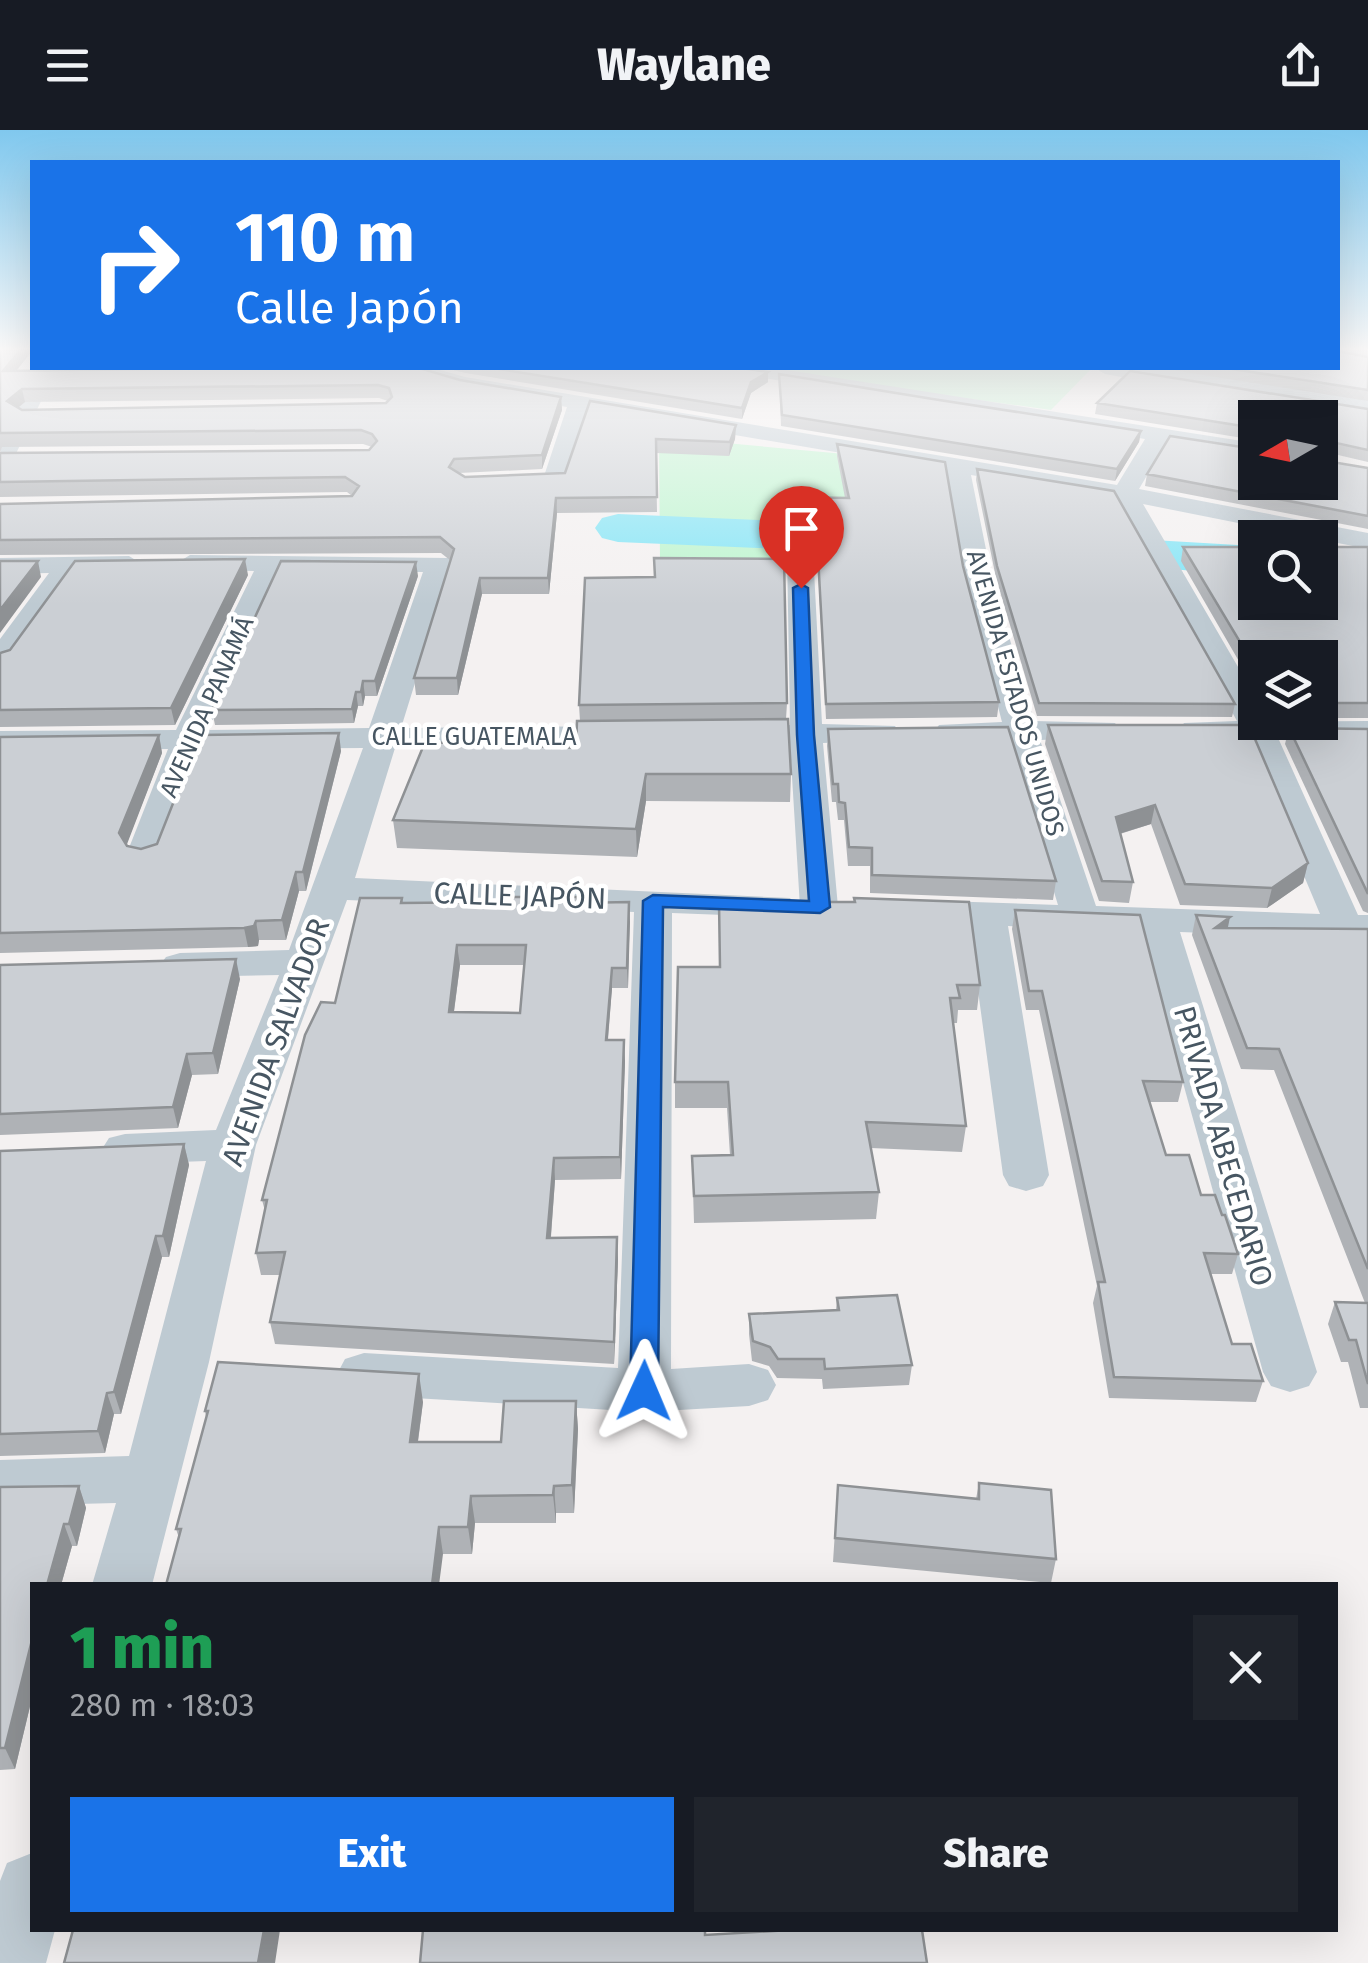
<!DOCTYPE html>
<html lang="en">
<head>
<meta charset="utf-8">
<style>
	:root { --surface:#171b24; --page:#20242c; --text:#f1f3f6; --muted:#9ea1a6; --accent:#1a73e8 }
	body { margin:0; font-family:"Fira Sans",sans-serif; background:var(--page); color:var(--text); height:100vh; display:flex; flex-direction:column; font-size:38px; white-space:nowrap }
	* { box-sizing:border-box; margin:0 }
	p { font-size:32px; color:var(--muted) }
	.icon { flex:none; width:55px; height:55px; fill:none; stroke:currentColor; stroke-width:2; stroke-linecap:round; stroke-linejoin:round }
	.map { position:relative; flex:1; overflow:hidden }
	.sheet { position:absolute; left:30px; top:1452px; width:1308px; height:350px; display:flex; flex-direction:column; background:var(--surface); border-radius:0px; box-shadow:0 10px 40px #0002 }
	.sheet>* { flex:none }
	.top-card { position:absolute; left:30px; top:30px; width:1310px; height:210px; border-radius:0px; box-shadow:0 10px 40px #0002; background:#1a73e8; color:#fff; overflow:hidden }
	.needle { width:65px; rotate:261deg }
	.fabs { position:absolute; left:1238px; top:270px; display:grid; gap:20px }
	.fabs a { display:grid; place-items:center; width:100px; height:100px; border-radius:0px; background:var(--surface); box-shadow:0 10px 40px #0002; font-size:50px }
	.pin { position:absolute; display:grid; place-items:center; width:85px; height:85px; color:#fff; margin:-102px -42px; border-radius:50% 50% 50% 0; rotate:-45deg; box-shadow:0 0 10px #0007 }
	.pin .icon { rotate:45deg }
	.me { position:absolute; width:110px; margin:-55px; rotate:1deg; stroke-linejoin:round; filter:drop-shadow(0 0 8px #0008) }
	.turn { display:flex; align-items:center; gap:35px; height:210px; padding:0 40px; font-size:45px }
	.turn .icon { width:130px; height:130px; stroke-width:2.5 }
	.turn b { display:block; font-size:70px; line-height:85px }
	.round { display:grid; place-items:center; flex:none; width:105px; height:105px; border-radius:0px; background:var(--page) }
	.summary { display:flex; align-items:center; justify-content:space-between; height:170px; padding:0 40px }
	h1 { font-size:60px; font-weight:800; line-height:75px; color:#1e9e55 }
	.button { display:flex; gap:20px; margin-top:auto; padding:20px 40px }
	.button a { flex:1; height:115px; border-radius:0px; background:var(--accent); color:#fff; font-size:40px; font-weight:800; line-height:115px; text-align:center }
	.button a+a { background:var(--page); color:var(--text) }
	header { display:flex; justify-content:space-between; align-items:center; height:130px; padding:0 40px; background:var(--surface); font-size:45px; font-weight:800 }
	.map>svg:first-child { display:block }
	.green { fill:#bdf5cf }
	.lines { fill:none; stroke-linecap:round; stroke-linejoin:round }
	.river { fill:#85e5f6; fill-rule:evenodd }
	.minor { fill:#becad2; fill-rule:evenodd }
	.wall { fill:#afb2b6; fill-rule:evenodd }
	.shaded-wall { fill:#8e9194 }
	.building { fill:#cbcfd4; stroke:#8e9194; stroke-width:2.5; fill-rule:evenodd }
	.route { fill:#1a73e8; stroke:#114b97; stroke-width:2.5 }
	.labels { text-anchor:middle; dominant-baseline:central; stroke-width:9; stroke-linejoin:round; paint-order:stroke }
	.far-street-label { font-size:25px; fill:#475662; stroke:#fff }
	.street-label { font-size:30px; fill:#475662; stroke:#fff }
</style>
</head>
<body>
<header><svg class="icon" aria-label="menu" viewBox="0 0 24 24"><path d="M4 6h16M4 12h16M4 18h16"/></svg>Waylane<svg class="icon" aria-label="share" viewBox="0 0 24 24"><path d="M12 15V3M7 8l5-5 5 5M5 13v7h14v-7"/></svg></header>
<div class="map">
<svg width="1368" height="1833" viewBox="0 0 1368 1833">
	<rect width="100%" height="100%" fill="#f4f1f1"/>
	<path class="green" d="M 750,238 L 1092,238 L 1051,280 Z
		M 659,307 L 944,333 L 959,427 L 783,421 L 781,432 L 660,431 Z"/>
	<g class="lines">
		<path class="river" d="M 618,384 L 897,396 L 914,400 L 921,410 L 914,420 L 897,424 L 618,412 L 602,408 L 595,398 L 602,388 Z
			M 1067,405 L 1255,416 L 1255,446 L 1050,429 L 1043,419 L 1050,409 Z"/>
		<path class="minor" d="M 1348,218 L 1368,218 L 1368,241 L 1361,239 Z
			M 403,238 L 433,238 L 465,247 L 1117,355 L 1145,309 L 739,244 L 729,238 L 774,238 L 1255,313 L 1255,327 L 1166,313 L 1139,359 L 1368,403 L 1368,419 L 1143,374 L 1255,566 L 1255,592 L 1368,591 L 1368,611 L 1279,610 L 1358,785 L 1368,785 L 1368,809 L 1180,802 L 1317,1242 L 1309,1256 L 1290,1262 L 1271,1256 L 1263,1242 L 1141,801 L 1008,796 L 1049,1045 L 1043,1056 L 1026,1061 L 1009,1056 L 1003,1045 L 969,794 L 900,789 L 894,781 L 900,773 L 913,770 L 1058,775 L 1008,611 L 939,609 L 934,602 L 939,595 L 1002,592 L 965,449 L 947,341 L 588,280 L 563,355 L 507,358 L 495,351 L 499,346 L 545,343 L 567,277 L 462,259 L 406,242 ZM 971,345 L 1115,369 L 1237,591 L 1184,593 L 1179,600 L 1184,607 L 1247,610 L 1320,784 L 1096,776 L 1040,610 L 1115,607 L 1120,600 L 1115,593 L 1034,591 L 992,449 Z
			M 1095,238 L 1167,238 L 1368,268 L 1368,280 L 1192,254 L 1183,258 L 1105,244 Z
			M 31,263 L 42,269 L 12,332 L 0,339 C 0,316 5,271 31,263 Z
			M 800,413 L 813,421 L 822,594 L 895,596 L 900,603 L 895,610 L 823,613 L 838,777 L 832,785 L 819,788 L 806,785 L 800,777 L 790,614 L 719,612 L 714,605 L 719,598 L 790,595 L 787,421 Z
			M 190,425 L 448,428 L 452,434 L 401,598 L 634,596 L 645,599 L 650,606 L 645,613 L 634,616 L 395,618 L 355,748 L 790,768 L 796,776 L 790,784 L 777,787 L 672,783 L 671,1239 L 749,1234 L 768,1240 L 776,1255 L 768,1270 L 749,1276 L 644,1282 L 364,1265 L 345,1259 L 337,1244 L 345,1229 L 364,1223 L 618,1238 L 634,782 L 347,770 L 256,1015 L 209,1232 L 152,1455 L 92,1455 L 116,1373 L 0,1376 L 0,1330 L 129,1326 L 206,1031 L 125,1034 L 109,1030 L 102,1019 L 109,1008 L 125,1004 L 216,1000 L 279,845 L 180,847 L 166,843 L 160,835 L 166,827 L 180,823 L 289,820 L 363,618 L 201,619 L 163,723 L 158,731 L 145,734 L 132,731 L 127,723 L 168,619 L 0,621 L 0,601 L 176,600 L 254,441 L 181,439 L 177,433 ZM 281,441 L 423,442 L 369,598 L 208,600 Z
			M 129,426 L 142,434 L 138,440 L 77,443 L 11,535 L 0,538 L 0,509 L 49,443 L 0,444 L 0,428 Z
			M 32,1723 L 32,1800 L 55,1800 L 46,1833 L 0,1833 L 0,1751 L 7,1733 Z"/>
	</g>
	<path class="wall" d="M 0,218 L 16,241 L 460,250 L 561,267 L 562,280 L 542,339 L 459,343 L 465,347 L 565,343 L 590,271 L 736,295 L 735,309 L 729,326 L 656,323 L 657,382 L 557,383 L 549,464 L 482,464 L 458,565 L 416,565 L 414,548 L 451,431 L 441,423 L 0,425 L 0,374 L 352,366 L 347,362 L 0,367 L 0,323 L 369,320 L 372,317 L 363,314 L 2,317 L 0,323 ZM 379,268 L 388,271 L 386,273 L 22,280 L 18,278 L 25,272 Z
		M 1338,222 L 1368,227 L 1368,271 L 1159,238 L 1338,238 Z
		M 445,238 L 741,238 L 768,252 L 751,263 L 742,289 L 466,243 Z
		M 779,244 L 1141,301 L 1139,312 L 1115,351 L 781,296 Z
		M 1097,273 L 1368,279 L 1368,332 L 1321,321 L 1255,288 L 1255,310 L 1095,284 Z
		M 837,314 L 963,436 L 999,572 L 997,587 L 826,589 L 817,421 L 802,410 L 789,415 L 787,367 L 845,368 L 837,326 Z
		M 1368,338 L 1368,399 L 1145,356 L 1147,344 Z
		M 977,339 L 1235,574 L 1232,587 L 1037,586 L 996,448 L 976,350 Z
		M 1183,417 L 1368,417 L 1368,588 L 1320,588 L 1320,528 L 1255,528 L 1255,559 L 1181,431 Z
		M 248,445 L 175,595 L 0,597 L 0,523 Z
		M 418,446 L 377,566 L 365,566 L 363,576 L 358,576 L 354,593 L 215,595 L 212,580 Z
		M 787,573 L 786,589 L 791,644 L 790,672 L 646,671 L 637,727 L 397,718 L 393,690 L 576,618 L 580,591 L 579,575 Z
		M 1048,595 L 1308,733 L 1303,753 L 1267,778 L 1180,775 L 1151,694 L 1120,704 L 1133,752 L 1129,773 L 1099,771 L 1045,614 Z
		M 1289,598 L 1368,599 L 1368,783 L 1363,781 L 1285,614 Z
		M 828,599 L 1056,751 L 1053,770 L 870,763 L 870,736 L 848,736 L 844,690 L 838,690 L 836,672 L 832,672 L 827,616 Z
		M 159,605 L 162,623 L 126,715 L 141,719 L 157,714 L 341,621 L 306,761 L 299,761 L 286,810 L 259,810 L 258,816 L 248,817 L 0,823 L 0,607 Z
		M 402,768 L 403,773 L 629,772 L 628,858 L 612,858 L 608,910 L 625,931 L 621,1049 L 555,1050 L 551,1107 L 618,1129 L 614,1234 L 275,1214 L 270,1192 L 280,1145 L 261,1145 L 256,1123 L 265,1081 L 262,1070 L 335,873 ZM 460,835 L 524,835 L 520,883 L 454,882 Z
		M 719,772 L 980,855 L 977,880 L 958,880 L 957,893 L 953,893 L 966,996 L 962,1022 L 871,1018 L 879,1062 L 876,1089 L 694,1093 L 692,1026 L 730,1025 L 727,978 L 675,978 L 675,952 L 719,837 Z
		M 1015,780 L 1183,952 L 1178,972 L 1149,972 L 1166,1025 L 1201,1065 L 1222,1085 L 1238,1124 L 1232,1144 L 1210,1144 L 1232,1214 L 1263,1251 L 1256,1272 L 1109,1268 L 1093,1173 L 1097,1156 L 1039,880 L 1026,880 L 1012,799 Z
		M 1196,785 L 1228,798 L 1368,799 L 1368,1278 L 1360,1278 L 1348,1232 L 1341,1232 L 1328,1194 L 1335,1172 L 1365,1173 L 1274,940 L 1241,939 L 1192,805 Z
		M 0,835 L 240,849 L 218,944 L 192,945 L 178,998 L 0,1005 Z
		M 184,1014 L 189,1035 L 169,1127 L 162,1127 L 121,1284 L 114,1284 L 105,1323 L 0,1326 L 0,1021 Z
		M 837,1168 L 912,1235 L 909,1255 L 823,1259 L 822,1249 L 777,1248 L 769,1236 L 752,1231 L 749,1204 L 749,1184 L 836,1180 Z
		M 576,1271 L 578,1299 L 574,1383 L 556,1383 L 556,1393 L 475,1393 L 472,1424 L 443,1424 L 179,1408 L 176,1399 L 206,1287 L 205,1281 L 423,1272 L 418,1312 L 501,1312 Z
		M 979,1353 L 1056,1429 L 1051,1453 L 833,1432 L 838,1355 L 976,1369 Z
		M 79,1356 L 86,1378 L 77,1416 L 72,1416 L 61,1455 L 32,1455 L 32,1568 L 15,1639 L 0,1640 L 0,1357 Z"/>
	<path class="shaded-wall" d="M 22,218 L 32,218 L 32,221 L 6,254 L 3,241 Z
		M 768,242 L 768,252 L 751,263 L 742,289 L 742,278 L 751,252 Z
		M 22,259 L 25,272 L 10,284 L 7,271 Z
		M 561,267 L 562,280 L 542,339 L 542,325 Z
		M 736,295 L 735,309 L 729,326 L 730,312 Z
		M 1141,301 L 1139,312 L 1115,351 L 1117,339 Z
		M 556,368 L 557,383 L 549,464 L 548,448 Z
		M 803,397 L 802,410 L 789,415 L 790,402 Z
		M 245,429 L 248,445 L 175,595 L 171,578 Z
		M 38,431 L 41,447 L 0,503 L 0,480 Z
		M 416,432 L 418,446 L 377,566 L 375,551 Z
		M 480,448 L 482,464 L 458,565 L 457,548 Z
		M 363,551 L 365,566 L 363,576 L 361,562 Z
		M 356,562 L 358,576 L 354,593 L 352,579 Z
		M 339,603 L 341,621 L 306,761 L 303,742 Z
		M 159,605 L 162,623 L 124,722 L 119,703 Z
		M 646,644 L 646,671 L 637,727 L 636,699 Z
		M 1155,675 L 1151,694 L 1112,706 L 1116,687 Z
		M 1308,733 L 1303,753 L 1267,778 L 1272,758 Z
		M 296,742 L 299,761 L 286,810 L 282,790 Z
		M 629,772 L 630,792 L 628,858 L 627,838 Z
		M 1230,787 L 1226,807 L 1215,798 Z
		M 256,791 L 259,810 L 258,816 L 248,817 L 244,798 Z
		M 457,815 L 460,835 L 451,903 L 449,882 Z
		M 236,829 L 240,849 L 218,944 L 213,923 Z
		M 612,838 L 612,858 L 606,931 L 606,910 Z
		M 624,910 L 625,931 L 621,1049 L 620,1027 Z
		M 187,924 L 192,945 L 178,998 L 173,977 Z
		M 184,1014 L 189,1035 L 169,1127 L 163,1106 Z
		M 554,1028 L 555,1050 L 549,1130 L 547,1108 Z
		M 156,1106 L 162,1127 L 121,1284 L 114,1262 Z
		M 617,1107 L 618,1129 L 614,1234 L 614,1212 Z
		M 419,1244 L 423,1272 L 414,1340 L 410,1312 Z
		M 107,1263 L 114,1284 L 105,1323 L 98,1301 Z
		M 576,1271 L 578,1299 L 574,1383 L 572,1355 Z
		M 79,1356 L 86,1378 L 77,1416 L 69,1394 Z
		M 554,1356 L 556,1383 L 556,1393 L 553,1365 Z
		M 471,1366 L 475,1393 L 472,1424 L 468,1397 Z
		M 64,1394 L 72,1416 L 61,1455 L 47,1455 Z
		M 439,1397 L 443,1424 L 439,1455 L 432,1455 Z
		M 32,1510 L 32,1568 L 15,1639 L 5,1618 Z
		M 264,1800 L 280,1800 L 275,1833 L 258,1833 Z"/>
	<path class="building" d="M 0,218 L 22,218 L 3,241 L 247,238 L 419,238 L 460,250 L 561,267 L 542,325 L 454,329 L 449,337 L 465,347 L 565,343 L 590,271 L 736,295 L 730,312 L 656,309 L 657,367 L 556,368 L 548,448 L 480,448 L 457,548 L 414,548 L 454,419 L 440,407 L 0,410 L 0,374 L 352,366 L 359,356 L 345,347 L 0,352 L 0,323 L 369,320 L 377,311 L 372,304 L 361,300 L 0,303 ZM 378,255 L 389,258 L 392,267 L 386,273 L 22,280 L 7,271 L 22,259 Z
		M 1338,221 L 1368,227 L 1368,260 L 1226,238 L 1338,238 Z
		M 493,238 L 741,238 L 768,242 L 751,252 L 742,278 Z
		M 1130,241 L 1368,279 L 1368,320 L 1323,310 L 1320,313 L 1320,288 L 1255,288 L 1255,298 L 1097,273 Z
		M 779,244 L 939,270 L 1141,301 L 1117,339 L 782,285 Z
		M 1170,306 L 1255,319 L 1255,352 L 1320,352 L 1320,330 L 1368,338 L 1368,386 L 1147,344 Z
		M 837,314 L 945,332 L 963,436 L 999,572 L 826,574 L 817,407 L 803,397 L 790,402 L 787,367 L 849,368 Z
		M 977,339 L 1114,361 L 1235,574 L 1039,573 L 997,436 Z
		M 1183,417 L 1255,417 L 1255,472 L 1320,472 L 1320,417 L 1368,417 L 1368,573 L 1320,573 L 1320,528 L 1255,528 L 1255,537 Z
		M 654,428 L 784,429 L 787,573 L 579,575 L 585,448 L 655,447 Z
		M 245,429 L 171,578 L 0,580 L 0,523 L 10,520 L 75,431 Z
		M 0,431 L 38,431 L 0,480 Z
		M 281,431 L 416,432 L 375,551 L 363,551 L 361,562 L 356,562 L 352,579 L 212,580 Z
		M 788,589 L 791,644 L 646,644 L 636,699 L 393,690 L 425,612 L 576,618 L 577,591 Z
		M 1048,595 L 1249,595 L 1308,733 L 1272,758 L 1185,754 L 1155,675 L 1116,687 L 1133,752 L 1102,751 Z
		M 1008,597 L 1056,751 L 872,745 L 872,718 L 849,717 L 845,673 L 839,672 L 838,654 L 833,654 L 828,599 Z
		M 1289,598 L 1368,599 L 1368,764 Z
		M 339,603 L 303,742 L 296,742 L 282,790 L 256,791 L 254,796 L 244,798 L 0,803 L 0,607 L 159,605 L 119,703 L 127,716 L 141,719 L 157,714 L 200,605 Z
		M 506,767 L 577,767 L 577,773 L 629,772 L 627,838 L 612,838 L 606,910 L 624,910 L 620,1027 L 554,1028 L 547,1108 L 617,1107 L 614,1212 L 270,1192 L 285,1122 L 256,1123 L 267,1070 L 262,1070 L 305,905 L 321,872 L 335,873 L 360,768 L 402,768 L 401,773 L 505,772 ZM 457,815 L 526,815 L 520,883 L 449,882 Z
		M 854,768 L 969,772 L 980,855 L 957,855 L 960,868 L 950,868 L 966,996 L 866,992 L 879,1062 L 694,1066 L 692,1026 L 733,1025 L 728,952 L 675,952 L 678,837 L 720,837 L 719,772 L 855,772 Z
		M 1015,780 L 1140,785 L 1183,952 L 1143,951 L 1166,1025 L 1189,1025 L 1201,1065 L 1215,1065 L 1222,1085 L 1225,1085 L 1238,1124 L 1204,1123 L 1232,1214 L 1251,1214 L 1263,1251 L 1114,1247 L 1098,1152 L 1105,1152 L 1042,861 L 1029,861 Z
		M 1196,785 L 1230,787 L 1215,798 L 1368,799 L 1368,1139 L 1279,919 L 1247,918 Z
		M 236,829 L 213,923 L 187,924 L 173,977 L 0,984 L 0,835 Z
		M 184,1014 L 163,1106 L 156,1106 L 114,1262 L 107,1263 L 98,1301 L 0,1304 L 0,1021 Z
		M 897,1165 L 912,1235 L 825,1239 L 824,1229 L 778,1229 L 770,1217 L 753,1211 L 749,1184 L 839,1180 L 837,1168 Z
		M 1335,1172 L 1368,1173 L 1368,1254 L 1356,1210 L 1349,1210 Z
		M 218,1232 L 419,1244 L 410,1312 L 501,1312 L 504,1271 L 576,1271 L 572,1355 L 554,1356 L 553,1365 L 471,1366 L 468,1397 L 439,1397 L 432,1455 L 166,1455 L 181,1399 L 176,1399 L 208,1281 L 205,1281 Z
		M 979,1353 L 1051,1360 L 1056,1429 L 835,1408 L 838,1355 L 979,1369 Z
		M 79,1356 L 69,1394 L 64,1394 L 47,1455 L 32,1455 L 32,1510 L 5,1618 L 0,1618 L 0,1357 Z
		M 73,1800 L 264,1800 L 258,1833 L 64,1833 Z
		M 423,1800 L 705,1800 L 705,1805 L 790,1800 L 922,1800 L 927,1833 L 420,1833 Z"/>
	<linearGradient id="sky" x2="0" y2="1"><stop stop-color="#80c8ee"/><stop offset="0.46" stop-color="#faf9f9"/><stop offset="1" stop-color="#faf9f9" stop-opacity="0"/></linearGradient>
	<rect width="1368" height="475" fill="url(#sky)"/>
	<path class="route" d="M 801,454 L 808,458 L 814,605 L 830,777 L 820,783 L 663,777 L 658,1261 L 654,1269 L 644,1272 L 634,1269 L 630,1261 L 643,771 L 653,765 L 809,771 L 797,605 L 793,458 Z"/>
	<g class="labels">
		<g class="far-street-label">
			<text transform="translate(1015 563) rotate(74)">AVENIDA ESTADOS UNIDOS</text>
			<text transform="translate(207 577) rotate(-66)">AVENIDA PANAMÁ</text>
			<text x="474" y="607">CALLE GUATEMALA</text>
		</g>
		<g class="street-label">
			<text transform="translate(520 766) rotate(2)">CALLE JAPÓN</text>
			<text transform="translate(276 912) rotate(-70)">AVENIDA SALVADOR</text>
			<text transform="translate(1223 1016) rotate(74)">PRIVADA ABECEDARIO</text>
		</g>
	</g>
</svg>
<div class="fabs">
<a><svg class="needle" viewBox="-14 -14 28 28"><path d="M0-13l5 13h-10z" fill="#e53935"/><path d="M0 13l5-13h-10z" fill="#9ea1a6"/></svg></a>
<a><svg class="icon" aria-label="search" viewBox="0 0 24 24"><circle cx="10" cy="10" r="6"/><path d="M15 15l6 6"/></svg></a>
<a><svg class="icon" aria-label="layers" viewBox="0 0 24 24"><path d="M12 4l9 5-9 5-9-5zM3 14l9 5 9-5"/></svg></a>
</div>
<div class="pin" style="left:801px;top:458px;background:#d93025"><svg class="icon" aria-label="arrive" viewBox="0 0 24 24"><path d="M6 21V4h12l-3 4 3 4H6"/></svg></div>
<svg class="me" style="left:644px;top:1261px" viewBox="-20 -20 40 40"><path d="M0-17L14 15 0 8-14 15z" fill="#1a73e8" stroke="#fff" stroke-width="4"/></svg>
<div class="top-card">
<div class="turn"><svg class="icon" aria-label="right" viewBox="0 0 24 24"><path d="M7 20v-9h11M14 6l5 5-5 5"/></svg><div><b>110 m</b>Calle Japón</div></div>
</div>
<section class="sheet">
<div class="summary"><div><h1>1 min</h1><p>280 m · 18:03</p></div><a class="round"><svg class="icon" aria-label="close" viewBox="0 0 24 24"><path d="M6 6l12 12M18 6L6 18"/></svg></a></div>
<div class="button"><a>Exit</a><a>Share</a></div>
</section>
</div>
</body>
</html>
